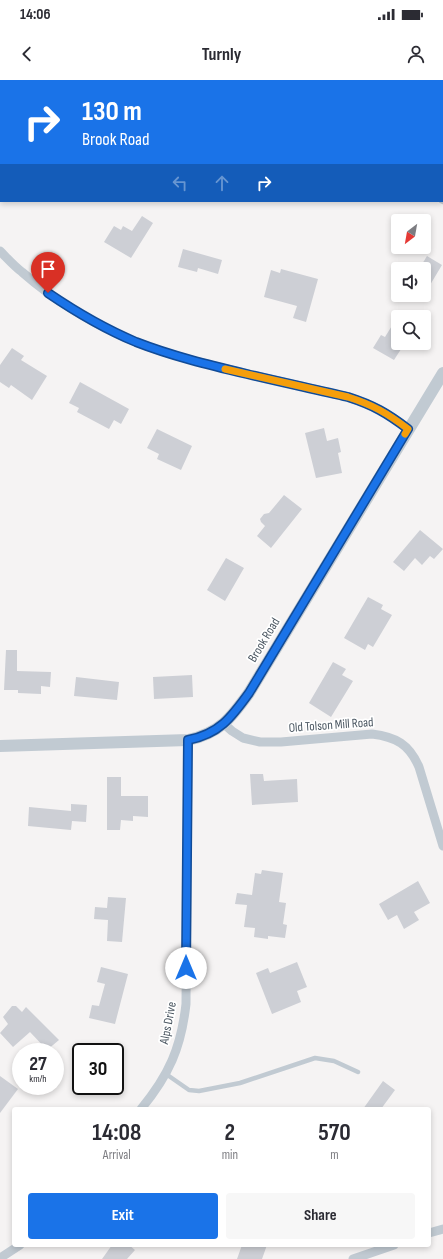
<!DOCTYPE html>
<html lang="en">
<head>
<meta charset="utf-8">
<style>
	:root { --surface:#fff; --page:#f7f7f7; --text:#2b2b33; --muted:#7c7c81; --accent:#1a73e8 }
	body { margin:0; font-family:"Sofia Sans Condensed",sans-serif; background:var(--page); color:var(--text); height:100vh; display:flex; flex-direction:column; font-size:15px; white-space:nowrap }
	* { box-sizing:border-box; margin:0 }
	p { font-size:13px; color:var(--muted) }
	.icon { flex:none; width:22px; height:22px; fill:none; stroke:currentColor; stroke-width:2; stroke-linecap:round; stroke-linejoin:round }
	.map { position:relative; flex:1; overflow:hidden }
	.details { position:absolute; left:12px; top:1027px; width:419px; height:140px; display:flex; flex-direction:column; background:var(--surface); border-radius:4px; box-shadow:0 2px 6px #0003 }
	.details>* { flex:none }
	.banner { position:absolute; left:0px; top:0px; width:443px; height:122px; box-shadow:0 2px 6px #0003; background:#1a73e8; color:#fff; overflow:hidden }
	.needle { width:26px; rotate:211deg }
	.controls { position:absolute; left:391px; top:134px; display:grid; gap:8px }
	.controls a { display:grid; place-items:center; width:40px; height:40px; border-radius:4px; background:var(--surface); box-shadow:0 2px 6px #0003; font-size:20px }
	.speed { position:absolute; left:12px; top:963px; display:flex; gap:8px; font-size:20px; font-weight:700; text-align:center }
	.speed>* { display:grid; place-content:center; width:52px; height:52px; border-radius:50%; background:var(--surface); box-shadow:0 2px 6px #0003; line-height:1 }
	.speed small { font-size:10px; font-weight:400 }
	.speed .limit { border:2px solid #111; border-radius:6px; background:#fff; color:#111 }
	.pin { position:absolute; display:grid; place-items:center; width:34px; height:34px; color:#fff; margin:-41px -17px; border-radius:50% 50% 50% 0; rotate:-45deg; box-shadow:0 0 4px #0007 }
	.pin .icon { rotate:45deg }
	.me { position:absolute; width:44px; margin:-22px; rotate:0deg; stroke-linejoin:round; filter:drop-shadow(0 0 3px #0008) }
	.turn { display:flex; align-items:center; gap:14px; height:84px; padding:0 16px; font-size:18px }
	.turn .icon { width:52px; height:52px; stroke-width:2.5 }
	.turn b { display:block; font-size:28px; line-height:34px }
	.lanes { display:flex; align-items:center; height:38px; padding:0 16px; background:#0003; justify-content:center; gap:20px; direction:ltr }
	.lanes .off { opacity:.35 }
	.eta { display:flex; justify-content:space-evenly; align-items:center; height:68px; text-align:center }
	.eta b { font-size:24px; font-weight:700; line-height:28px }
	.cta { display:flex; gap:8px; margin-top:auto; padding:8px 16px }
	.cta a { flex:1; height:46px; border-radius:4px; background:var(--accent); color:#fff; font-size:16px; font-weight:700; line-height:46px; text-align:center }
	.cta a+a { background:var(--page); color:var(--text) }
	.status { display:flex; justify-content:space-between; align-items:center; height:28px; padding:0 20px; background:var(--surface); direction:ltr }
	.status svg { height:11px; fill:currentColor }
	header { display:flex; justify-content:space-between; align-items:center; height:52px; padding:0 16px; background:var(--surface); font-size:18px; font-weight:700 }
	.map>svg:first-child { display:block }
	.building { fill:#cdcfd5 }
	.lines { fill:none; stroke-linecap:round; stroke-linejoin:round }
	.service { stroke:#c1cad2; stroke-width:4.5 }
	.minor { stroke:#c1cad2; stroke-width:9 }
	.tertiary { stroke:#c1cad2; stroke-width:12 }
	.route-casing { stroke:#114b97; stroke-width:10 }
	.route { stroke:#1a73e8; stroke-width:7 }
	.slow { stroke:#f59e0b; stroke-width:7 }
	.labels { text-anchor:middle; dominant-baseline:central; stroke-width:3.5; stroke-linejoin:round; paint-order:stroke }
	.street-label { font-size:13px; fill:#4a5661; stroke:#fff }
</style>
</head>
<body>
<div class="status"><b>14:06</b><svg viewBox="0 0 49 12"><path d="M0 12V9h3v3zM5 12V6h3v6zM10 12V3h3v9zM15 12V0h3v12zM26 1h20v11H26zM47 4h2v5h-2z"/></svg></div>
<header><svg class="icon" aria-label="back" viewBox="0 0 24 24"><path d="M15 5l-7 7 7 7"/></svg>Turnly<svg class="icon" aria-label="person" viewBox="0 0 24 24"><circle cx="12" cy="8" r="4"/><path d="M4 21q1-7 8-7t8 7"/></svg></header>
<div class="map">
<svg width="443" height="1179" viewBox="0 0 443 1179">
	<rect width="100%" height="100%" fill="#f5f3f3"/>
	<path class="building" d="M 142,136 L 153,143 L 131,178 L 104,162 L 114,146 L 121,150 L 123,146 L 132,151 Z
		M 183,169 L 222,180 L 218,194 L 198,188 L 197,192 L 178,187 Z
		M 427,176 L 442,185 L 424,215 L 424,189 L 419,189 Z
		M 281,189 L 318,199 L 306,242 L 293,238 L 297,226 L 264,217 L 271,190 L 280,193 Z
		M 398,236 L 398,263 L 405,263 L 394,280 L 373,268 L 381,255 L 385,257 Z
		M 12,268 L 24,276 L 21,280 L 47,296 L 32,320 L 11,305 L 9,308 L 0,302 L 0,285 Z
		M 80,302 L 129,329 L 121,344 L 114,340 L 109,349 L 77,332 L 79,328 L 69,323 Z
		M 324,348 L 327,361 L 338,358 L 341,372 L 338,373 L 342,393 L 316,398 L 305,353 Z
		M 157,349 L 192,366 L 181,390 L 157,379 L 159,374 L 147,368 Z
		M 284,415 L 302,429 L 271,468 L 257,456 L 265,446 L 261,442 L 260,439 L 264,434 L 269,433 Z
		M 420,450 L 443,469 L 434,479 L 430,476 L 422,485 L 415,478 L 404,491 L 393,482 Z
		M 226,478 L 244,488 L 225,521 L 207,510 Z
		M 368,517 L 383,525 L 381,529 L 392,535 L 373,567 L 368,564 L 365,570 L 344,558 Z
		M 6,570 L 17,570 L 17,591 L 51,592 L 50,607 L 41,606 L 41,614 L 18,613 L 18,610 L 4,610 Z
		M 333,582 L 346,589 L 342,595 L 353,601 L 331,637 L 309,623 Z
		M 192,595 L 193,617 L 154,619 L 153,597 Z
		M 76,597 L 119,602 L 117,620 L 74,616 Z
		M 250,694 L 263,694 L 264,701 L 297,699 L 298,722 L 252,725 Z
		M 107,697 L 121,697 L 121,716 L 148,716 L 148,737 L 133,736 L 133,741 L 121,740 L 120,750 L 107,750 Z
		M 71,724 L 87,725 L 86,742 L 72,741 L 71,750 L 28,746 L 29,727 L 71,731 Z
		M 262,790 L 283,793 L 279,822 L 286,823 L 283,844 L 287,845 L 285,858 L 268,856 L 268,859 L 254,857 L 255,848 L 244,847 L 247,825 L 235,824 L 237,813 L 252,815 L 255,793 L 261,794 Z
		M 418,801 L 430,823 L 414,832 L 419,840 L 404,849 L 397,835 L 388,840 L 379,824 Z
		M 108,817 L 126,818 L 122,862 L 107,861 L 108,840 L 94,839 L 95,827 L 107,828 Z
		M 297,882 L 307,907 L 297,911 L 301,922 L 272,934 L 256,893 L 268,888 L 270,893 Z
		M 101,887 L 128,894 L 115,944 L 89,938 L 92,925 L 99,926 L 105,904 L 97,902 Z
		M 12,926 L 16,926 L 22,932 L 26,927 L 59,960 L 47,970 L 30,952 L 13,967 L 0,953 L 8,944 L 3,937 Z
		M 0,996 L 18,1009 L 0,1033 Z
		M 383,1001 L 395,1010 L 381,1029 L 363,1029 Z
		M 112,1165 L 129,1165 L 135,1170 L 127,1179 L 102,1179 Z
		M 242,1165 L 267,1165 L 262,1179 L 237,1179 Z"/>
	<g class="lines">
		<path class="service" d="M 424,1 L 424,0
			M 441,121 L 443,122
			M 166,994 L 189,1010 L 199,1011 L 240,1003 L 315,978 L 334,981 L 358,992"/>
		<path class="minor" d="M 73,1 L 74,0
			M 0,55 L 1,54
			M 0,171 C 7,178 14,186 22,192 C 55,221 95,245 136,262 C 171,276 207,284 244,293 C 278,301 313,309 348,317 C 373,325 388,333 408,349
			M 224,644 L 232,651 L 243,658 L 260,662 L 281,662 L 372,654 C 396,657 409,664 419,687 L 443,766
			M 141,1029 C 169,995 181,968 186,924 L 188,660
			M 429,1153 L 443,1149
			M 0,1178 L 20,1165
			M 353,1179 L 394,1165"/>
		<path class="tertiary" d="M 0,666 L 188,660 C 220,653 231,638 249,613 L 443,293"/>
	</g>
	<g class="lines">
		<defs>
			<path id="route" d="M 48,213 C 76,232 105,249 136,262 C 172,276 209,285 247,294 C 280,302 314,309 348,317 C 373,325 387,333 408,349 L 249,613 C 231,638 219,654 188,660 L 186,888"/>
		</defs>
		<use href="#route" class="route-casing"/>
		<use href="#route" class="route"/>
		<path class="slow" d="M 225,289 L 348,317 C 373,325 387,333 408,349 L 405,354"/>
	</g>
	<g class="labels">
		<g class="street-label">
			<text transform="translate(264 560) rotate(-59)">Brook Road</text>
			<text transform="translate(331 645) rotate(-4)">Old Tolson Mill Road</text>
			<text transform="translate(168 943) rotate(-79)">Alps Drive</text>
		</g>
	</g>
</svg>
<div class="controls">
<a><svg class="needle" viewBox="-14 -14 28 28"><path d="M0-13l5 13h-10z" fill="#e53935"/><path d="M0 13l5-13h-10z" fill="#7c7c81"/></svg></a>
<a><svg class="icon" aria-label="sound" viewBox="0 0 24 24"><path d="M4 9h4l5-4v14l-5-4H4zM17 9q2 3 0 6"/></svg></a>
<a><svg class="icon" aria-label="search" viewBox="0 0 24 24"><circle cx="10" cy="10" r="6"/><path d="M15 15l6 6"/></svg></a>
</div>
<div class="speed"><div>27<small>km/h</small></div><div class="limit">30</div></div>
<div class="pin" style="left:48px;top:213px;background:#d93025"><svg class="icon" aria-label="arrive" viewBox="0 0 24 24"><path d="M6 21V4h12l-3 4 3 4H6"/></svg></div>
<svg class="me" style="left:186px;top:888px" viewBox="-20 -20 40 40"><circle r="19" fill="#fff"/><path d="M0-13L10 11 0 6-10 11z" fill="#1a73e8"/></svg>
<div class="banner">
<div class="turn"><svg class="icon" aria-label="right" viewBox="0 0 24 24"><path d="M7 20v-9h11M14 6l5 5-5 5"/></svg><div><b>130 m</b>Brook Road</div></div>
<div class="lanes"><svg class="icon off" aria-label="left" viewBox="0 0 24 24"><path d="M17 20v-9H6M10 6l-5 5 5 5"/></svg><svg class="icon off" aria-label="ahead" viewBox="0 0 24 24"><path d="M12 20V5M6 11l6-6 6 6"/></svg><svg class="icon" aria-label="right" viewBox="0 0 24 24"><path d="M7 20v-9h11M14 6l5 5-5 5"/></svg></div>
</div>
<section class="details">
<div class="eta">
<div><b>14:08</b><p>Arrival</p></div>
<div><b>2</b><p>min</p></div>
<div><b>570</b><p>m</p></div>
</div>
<div class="cta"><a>Exit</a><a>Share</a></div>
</section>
</div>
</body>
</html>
